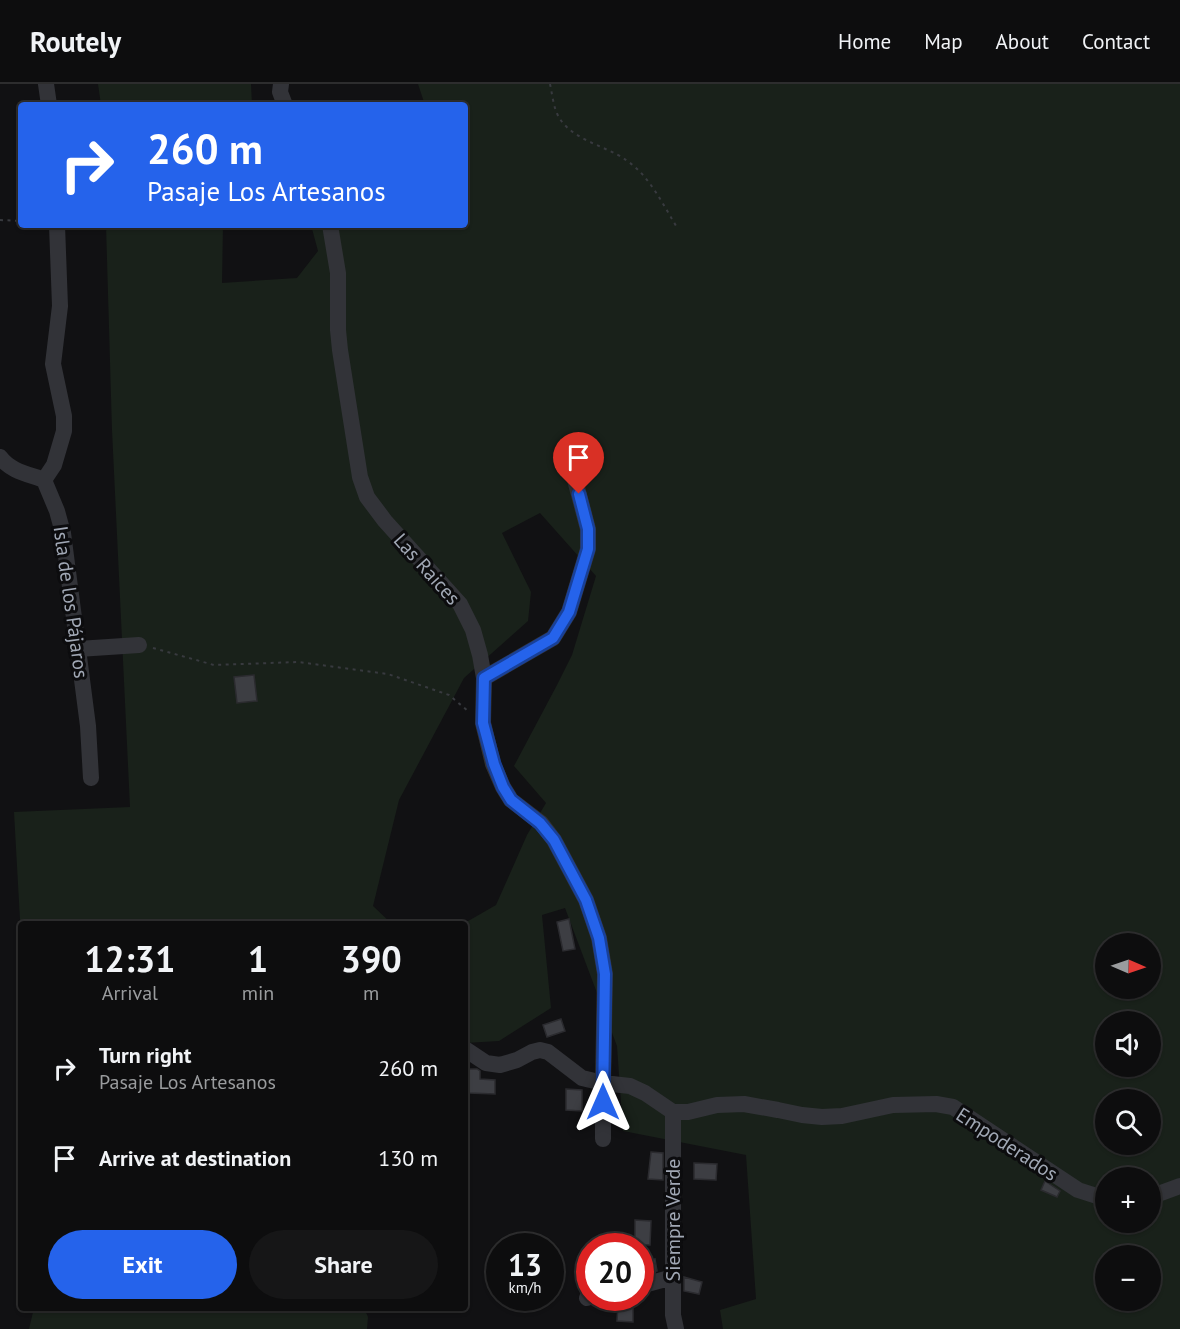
<!DOCTYPE html>
<html lang="en">
<head>
<meta charset="utf-8">
<style>
	:root { --surface:#0d0d0e; --page:#161617; --text:#f1f3f6; --muted:#9a9c9e; --line:#2d2d2e; --accent:#2563eb }
	body { margin:0; font-family:"PT Sans",sans-serif; background:var(--page); color:var(--text); height:100vh; display:flex; flex-direction:column; font-size:22px; white-space:nowrap }
	* { box-sizing:border-box; margin:0 }
	p { font-size:20px; color:var(--muted) }
	.icon { flex:none; width:33px; height:33px; fill:none; stroke:currentColor; stroke-width:2; stroke-linecap:round; stroke-linejoin:round }
	.map { position:relative; flex:1; overflow:hidden }
	.sheet { position:absolute; left:18px; top:837px; width:450px; height:390px; display:flex; flex-direction:column; background:var(--surface); border-radius:6px; box-shadow:0 2px 4px #0004,0 0 0 2px var(--line) }
	.sheet>* { flex:none }
	.top-card { position:absolute; left:18px; top:18px; width:450px; height:126px; border-radius:6px; box-shadow:0 2px 4px #0004,0 0 0 2px var(--line); background:#2563eb; color:#fff; overflow:hidden }
	.needle { width:39px; rotate:92deg }
	.fabs { position:absolute; left:1095px; top:849px; display:grid; gap:12px }
	.fabs a { display:grid; place-items:center; width:66px; height:66px; border-radius:50%; background:var(--surface); box-shadow:0 2px 4px #0004,0 0 0 2px var(--line); font-size:30px }
	.speed { position:absolute; left:486px; top:1149px; display:flex; gap:12px; font-size:30px; font-weight:700; text-align:center }
	.speed>* { display:grid; place-content:center; width:78px; height:78px; border-radius:50%; background:var(--surface); box-shadow:0 2px 4px #0004,0 0 0 2px var(--line); line-height:1 }
	.speed small { font-size:15px; font-weight:400 }
	.speed .limit { border:9px solid #d22; background:#fff; color:#111 }
	.pin { position:absolute; display:grid; place-items:center; width:51px; height:51px; color:#fff; margin:-62px -26px; border-radius:50% 50% 50% 0; rotate:-45deg; box-shadow:0 0 6px #0007 }
	.pin .icon { rotate:45deg }
	.me { position:absolute; width:66px; margin:-33px; rotate:0deg; stroke-linejoin:round; filter:drop-shadow(0 0 4px #0008) }
	.turn { display:flex; align-items:center; gap:21px; height:126px; padding:0 30px; font-size:27px }
	.turn .icon { width:78px; height:78px; stroke-width:2.5 }
	.turn b { display:block; font-size:42px; line-height:51px }
	.eta { display:flex; justify-content:space-evenly; align-items:center; height:102px; text-align:center }
	.eta b { font-size:36px; font-weight:700; line-height:42px }
	.cta { display:flex; gap:12px; margin-top:auto; padding:12px 30px }
	.cta a { flex:1; height:69px; border-radius:36px; background:var(--accent); color:#fff; font-size:24px; font-weight:700; line-height:69px; text-align:center }
	.cta a+a { background:var(--page); color:var(--text) }
	ul { padding:0; list-style:none }
	li { display:flex; align-items:center; gap:18px; height:90px; padding:0 30px }
	li div { flex:1 }
	li b { display:block; font-size:22px }
	li em { font-style:normal }
	header { display:flex; align-items:center; gap:36px; box-sizing:border-box; height:84px; padding:0 30px; background:var(--surface); border-bottom:2px solid var(--line) }
	header strong { font-size:28px }
	nav { display:flex; gap:33px; margin-inline-start:auto; font-size:21px }
	.map>svg:first-child { display:block }
	.green { fill:#19211a; fill-rule:evenodd }
	.building { fill:#3d3e43; stroke:#2b2b2f; stroke-width:1.5 }
	.lines { fill:none; stroke-linecap:round; stroke-linejoin:round }
	.path { stroke:#383a3f; stroke-width:2; stroke-dasharray:3 4.5; stroke-linecap:butt }
	.minor { stroke:#323338; stroke-width:16 }
	.route-casing { stroke:#184099; stroke-width:15 }
	.route { stroke:#2563eb; stroke-width:10 }
	.labels { text-anchor:middle; dominant-baseline:central; stroke-width:6; stroke-linejoin:round; paint-order:stroke }
	.street-label { font-size:20px; fill:#a1a8b5; stroke:#0c0c0e }
</style>
</head>
<body>
<header>
<strong>Routely</strong>
<nav><a>Home</a><a>Map</a><a>About</a><a>Contact</a></nav>
</header>
<div class="map">
<svg width="1180" height="1245" viewBox="0 0 1180 1245">
	<rect width="100%" height="100%" fill="#111113"/>
	<path class="green" d="M 98,0 L 251,0 L 252,21 L 101,21 Z
		M 418,0 L 1180,0 L 1180,1245 L 723,1245 L 720,1226 L 756,1215 L 746,1071 L 623,1047 L 617,962 L 565,824 L 542,831 L 551,924 L 499,957 L 465,959 L 465,840 L 463,840 L 496,821 L 527,751 L 546,719 L 514,682 L 557,601 L 572,571 L 596,492 L 540,429 L 502,449 L 531,508 L 528,537 L 464,594 L 399,716 L 373,822 L 392,840 L 21,840 L 21,854 L 14,728 L 130,723 L 112,346 L 106,141 L 223,141 L 222,199 L 297,194 L 318,167 L 311,141 L 465,141 L 465,21 L 425,21 ZM 1106,860 L 1150,860 L 1150,904 L 1106,904 ZM 1106,938 L 1150,938 L 1150,982 L 1106,982 ZM 1106,1016 L 1150,1016 L 1150,1060 L 1106,1060 ZM 1106,1094 L 1150,1094 L 1150,1138 L 1106,1138 ZM 1106,1172 L 1150,1172 L 1150,1216 L 1106,1216 Z
		M 34,1224 L 364,1224 L 368,1233 L 367,1245 L 29,1245 Z"/>
	<path class="building" d="M 254,591 L 257,617 L 237,619 L 234,593 Z
		M 569,835 L 575,865 L 563,867 L 557,838 Z
		M 561,935 L 565,947 L 547,953 L 543,941 Z
		M 469,985 L 477,985 L 480,987 L 480,995 L 495,996 L 495,1010 L 469,1009 Z
		M 566,1005 L 582,1006 L 582,1027 L 566,1026 Z
		M 651,1068 L 663,1069 L 663,1096 L 648,1095 Z
		M 694,1079 L 717,1080 L 716,1096 L 694,1095 Z
		M 1045,1097 L 1060,1107 L 1057,1113 L 1041,1106 Z
		M 635,1136 L 651,1137 L 650,1161 L 635,1160 Z
		M 655,1175 L 657,1187 L 640,1191 L 640,1178 Z
		M 684,1193 L 702,1198 L 699,1210 L 684,1207 Z
		M 618,1220 L 633,1221 L 633,1238 L 617,1237 Z"/>
	<g class="lines">
		<path class="path" d="M 550,0 C 552,9 553,19 556,27 C 566,55 605,61 626,76 C 650,92 663,121 678,145
			M 0,136 L 21,137
			M 153,564 L 214,581 L 298,578 L 388,590 L 449,611 L 468,627"/>
		<path class="minor" d="M 46,0 L 49,21
			M 281,0 L 280,8 L 285,21
			M 330,141 L 338,189 L 338,246 L 340,266 L 360,393 L 367,413 L 385,437 L 460,520 L 473,546 L 480,571 L 484,594 L 483,639 L 493,680 L 503,703 L 511,716 L 541,739 L 554,756 L 586,816 L 599,854 L 605,890 L 603,999 L 603,1055
			M 0,373 C 10,387 28,390 44,396 L 57,427 L 63,449 L 88,642 L 91,694
			M 44,396 L 54,381 L 64,347 L 64,332 L 53,280 L 60,222 L 57,141
			M 78,565 L 139,561
			M 484,594 L 553,554 L 569,528 L 588,465 L 588,445 L 574,392
			M 465,965 L 486,979 L 500,981 L 517,976 L 532,968 L 540,966 L 548,968 L 582,994 L 603,999 L 630,1002 L 645,1009 L 673,1028 L 688,1028 L 717,1021 L 744,1020 L 778,1026 L 802,1031 L 822,1033 L 842,1032 L 893,1021 L 936,1020 L 953,1023 L 1078,1106 L 1106,1115
			M 673,1028 L 673,1231 L 676,1245
			M 1150,1113 L 1180,1102
			M 640,1202 L 673,1193
			M 587,1214 L 590,1213"/>
	</g>
	<g class="lines">
		<defs>
			<path id="route" d="M 579,410 L 588,445 L 588,465 L 569,528 L 553,554 L 484,594 L 483,639 L 494,680 L 503,703 L 511,716 L 540,739 L 554,756 L 586,816 L 599,854 L 605,890 L 603,1018"/>
		</defs>
		<use href="#route" class="route-casing"/>
		<use href="#route" class="route"/>
	</g>
	<g class="labels">
		<g class="street-label">
			<text transform="translate(427 485) rotate(48)">Las Raices</text>
			<text transform="translate(71 518) rotate(82)">Isla de los Pájaros</text>
			<text transform="translate(1007 1060) rotate(33)">Empoderados</text>
			<text transform="translate(673 1136) rotate(-90)">Siempre Verde</text>
		</g>
	</g>
</svg>
<div class="fabs">
<a><svg class="needle" viewBox="-14 -14 28 28"><path d="M0-13l5 13h-10z" fill="#e53935"/><path d="M0 13l5-13h-10z" fill="#9a9c9e"/></svg></a>
<a><svg class="icon" aria-label="sound" viewBox="0 0 24 24"><path d="M4 9h4l5-4v14l-5-4H4zM17 9q2 3 0 6"/></svg></a>
<a><svg class="icon" aria-label="search" viewBox="0 0 24 24"><circle cx="10" cy="10" r="6"/><path d="M15 15l6 6"/></svg></a>
<a>+</a>
<a>−</a>
</div>
<div class="speed"><div>13<small>km/h</small></div><div class="limit">20</div></div>
<div class="pin" style="left:579px;top:410px;background:#d93025"><svg class="icon" aria-label="arrive" viewBox="0 0 24 24"><path d="M6 21V4h12l-3 4 3 4H6"/></svg></div>
<svg class="me" style="left:603px;top:1018px" viewBox="-20 -20 40 40"><path d="M0-17L14 15 0 8-14 15z" fill="#2563eb" stroke="#fff" stroke-width="4"/></svg>
<div class="top-card">
<div class="turn"><svg class="icon" aria-label="right" viewBox="0 0 24 24"><path d="M7 20v-9h11M14 6l5 5-5 5"/></svg><div><b>260 m</b>Pasaje Los Artesanos</div></div>
</div>
<section class="sheet">
<div class="eta">
<div><b>12:31</b><p>Arrival</p></div>
<div><b>1</b><p>min</p></div>
<div><b>390</b><p>m</p></div>
</div>
<ul>
<li><svg class="icon" aria-label="right" viewBox="0 0 24 24"><path d="M7 20v-9h11M14 6l5 5-5 5"/></svg><div><b>Turn right</b><p>Pasaje Los Artesanos</p></div><em>260 m</em></li>
<li><svg class="icon" aria-label="arrive" viewBox="0 0 24 24"><path d="M6 21V4h12l-3 4 3 4H6"/></svg><div><b>Arrive at destination</b></div><em>130 m</em></li>
</ul>
<div class="cta"><a>Exit</a><a>Share</a></div>
</section>
</div>
</body>
</html>
